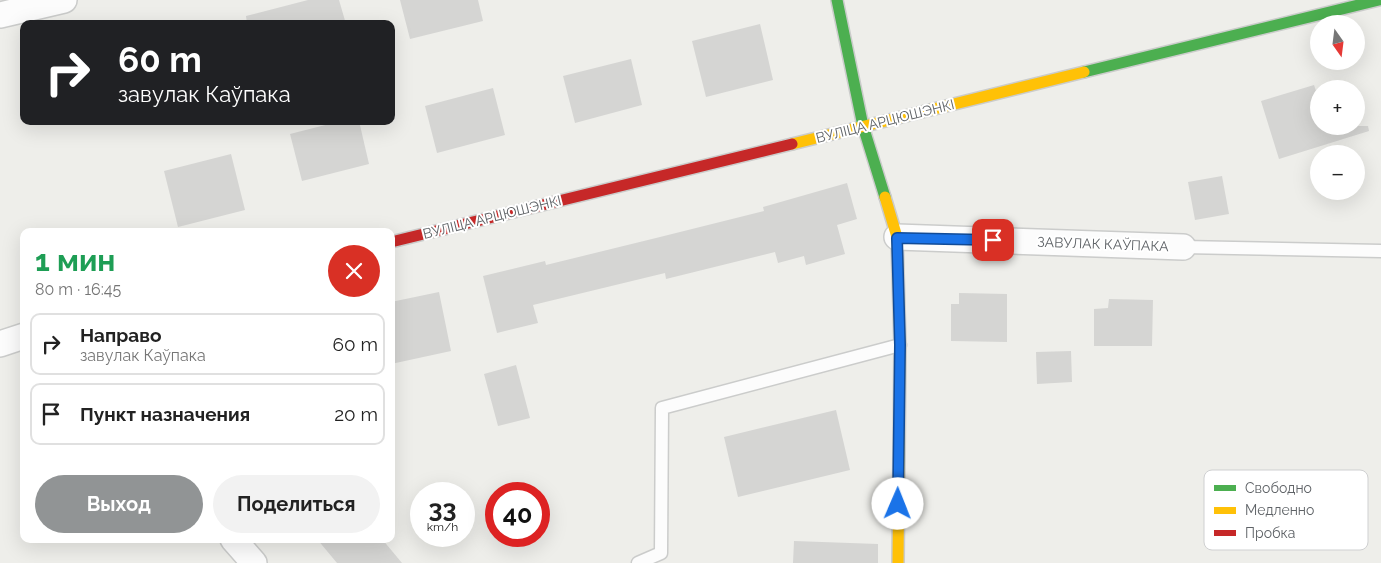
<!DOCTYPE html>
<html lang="ru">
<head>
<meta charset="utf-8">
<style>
	:root { --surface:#fff; --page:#f2f2f2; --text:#222; --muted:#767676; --line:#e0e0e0; --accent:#919495 }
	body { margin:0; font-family:Raleway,sans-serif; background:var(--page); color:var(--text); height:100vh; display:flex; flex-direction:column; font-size:19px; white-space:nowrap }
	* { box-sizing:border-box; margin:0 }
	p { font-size:16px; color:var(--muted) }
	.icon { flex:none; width:28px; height:28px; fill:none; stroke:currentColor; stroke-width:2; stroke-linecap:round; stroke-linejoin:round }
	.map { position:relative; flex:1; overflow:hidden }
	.drawer { position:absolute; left:20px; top:228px; width:375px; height:315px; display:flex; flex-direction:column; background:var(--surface); border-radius:10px; box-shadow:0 5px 20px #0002 }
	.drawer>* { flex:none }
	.top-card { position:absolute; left:20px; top:20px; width:375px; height:105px; border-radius:10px; box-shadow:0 5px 20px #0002; background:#202124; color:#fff; overflow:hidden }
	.needle { width:32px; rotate:166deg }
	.tools { position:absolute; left:1310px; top:15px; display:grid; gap:10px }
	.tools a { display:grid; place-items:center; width:55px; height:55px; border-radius:50%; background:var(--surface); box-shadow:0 5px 20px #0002; font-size:25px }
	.speed { position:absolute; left:410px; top:482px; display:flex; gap:10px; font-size:25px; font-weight:700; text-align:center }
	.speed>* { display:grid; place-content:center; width:65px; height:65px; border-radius:50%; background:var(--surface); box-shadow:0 5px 20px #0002; line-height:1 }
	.speed small { font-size:12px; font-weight:400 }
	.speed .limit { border:8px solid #d22; background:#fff; color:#111 }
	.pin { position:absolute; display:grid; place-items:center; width:42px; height:42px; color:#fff; margin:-21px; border-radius:10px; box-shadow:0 2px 8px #0006 }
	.me { position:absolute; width:55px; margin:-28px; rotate:1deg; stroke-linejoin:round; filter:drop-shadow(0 0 4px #0008) }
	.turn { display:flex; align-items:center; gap:18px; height:105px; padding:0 15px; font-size:22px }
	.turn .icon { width:65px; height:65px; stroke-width:2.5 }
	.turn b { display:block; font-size:35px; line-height:42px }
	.round { display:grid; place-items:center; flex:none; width:52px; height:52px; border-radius:26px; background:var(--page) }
	.head { display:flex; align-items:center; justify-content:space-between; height:85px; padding:0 15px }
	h1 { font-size:30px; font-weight:700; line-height:38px; color:#1e9e55 }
	.primary-button { display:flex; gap:10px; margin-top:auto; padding:10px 15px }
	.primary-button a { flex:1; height:58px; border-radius:30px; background:var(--accent); color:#fff; font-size:20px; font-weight:700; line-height:58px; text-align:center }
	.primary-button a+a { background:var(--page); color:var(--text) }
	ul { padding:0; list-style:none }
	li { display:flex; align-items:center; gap:15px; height:62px; margin:0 10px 8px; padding:0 5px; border:2px solid var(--line); border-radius:10px }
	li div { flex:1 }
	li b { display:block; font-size:19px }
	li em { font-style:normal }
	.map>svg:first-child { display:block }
	.building { fill:#d5d5d3 }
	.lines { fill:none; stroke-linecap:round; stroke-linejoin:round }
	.lane-casing { stroke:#cbcccb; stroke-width:15 }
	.street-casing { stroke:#cbcccb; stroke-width:28 }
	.fast-casing { stroke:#cbcccb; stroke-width:14 }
	.slow-casing { stroke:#cbcccb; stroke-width:14 }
	.jam-casing { stroke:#cbcccb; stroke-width:14 }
	.lane { stroke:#fcfcfc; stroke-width:12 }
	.street { stroke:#fcfcfc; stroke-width:25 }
	.fast { stroke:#4caf50; stroke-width:11 }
	.slow { stroke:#ffc107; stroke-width:11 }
	.jam { stroke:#c62828; stroke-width:11 }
	.route-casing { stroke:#114b97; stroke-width:12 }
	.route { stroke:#1a73e8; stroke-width:9 }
	.labels { text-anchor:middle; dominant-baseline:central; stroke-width:4; stroke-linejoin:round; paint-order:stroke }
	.street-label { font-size:14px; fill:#5f6367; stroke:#fff }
	.key { fill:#fff; stroke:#cfd0d1; stroke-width:1 }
	.key-label { font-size:14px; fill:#5f6367 }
</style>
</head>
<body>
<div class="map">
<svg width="1381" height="563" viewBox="0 0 1381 563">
	<rect width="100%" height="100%" fill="#eeeeea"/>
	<path class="building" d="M 308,0 L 339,0 L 346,24 L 247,24 L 246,16 Z
		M 400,0 L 478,0 L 483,21 L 410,39 Z
		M 760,24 L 773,80 L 706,97 L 692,41 Z
		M 631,59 L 642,105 L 575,123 L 563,76 Z
		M 1314,85 L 1319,100 L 1319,126 L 1368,126 L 1369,131 L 1279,159 L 1261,101 Z
		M 493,88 L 505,135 L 437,153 L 425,106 Z
		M 341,121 L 359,121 L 369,164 L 302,181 L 290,134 Z
		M 231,154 L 245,210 L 178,227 L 164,171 Z
		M 1222,176 L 1229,214 L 1195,220 L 1188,182 Z
		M 847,183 L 857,219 L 837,225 L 845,254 L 806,265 L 804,256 L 778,263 L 775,252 L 666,279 L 665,273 L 533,305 L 538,323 L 497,333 L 483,276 L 545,261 L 546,265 L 656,238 L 764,211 L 763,207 Z
		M 439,292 L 451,351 L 391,364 L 391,302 Z
		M 959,293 L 1007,294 L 1007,342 L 951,341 L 951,304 L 959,304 Z
		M 1109,299 L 1153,300 L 1152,346 L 1094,346 L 1094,309 L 1108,308 Z
		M 1071,351 L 1072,382 L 1037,384 L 1036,352 Z
		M 516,365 L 530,418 L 498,426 L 484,374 Z
		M 836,410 L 850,470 L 738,497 L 724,437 Z
		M 317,539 L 382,539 L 402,563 L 337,563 Z
		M 794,541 L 878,544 L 878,563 L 793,563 Z"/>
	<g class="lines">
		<defs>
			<path id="lane" d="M 1183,247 L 1381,251
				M 638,563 L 661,553 L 662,408 L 900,345"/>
			<path id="street" d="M 0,15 L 64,0
				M 897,237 L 1183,247
				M 0,344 L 24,336
				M 233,539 L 254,563"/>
			<path id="fast" d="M 837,0 L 863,126 L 885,197
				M 1084,72 L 1379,0"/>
			<path id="slow" d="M 792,144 L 1084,72
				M 885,197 L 897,237 L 900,345 L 898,563"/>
			<path id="jam" d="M 391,242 L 792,144"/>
		</defs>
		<use href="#lane" class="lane-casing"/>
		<use href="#street" class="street-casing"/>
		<use href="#fast" class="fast-casing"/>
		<use href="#slow" class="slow-casing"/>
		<use href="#jam" class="jam-casing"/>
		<use href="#lane" class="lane"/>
		<use href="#street" class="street"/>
		<use href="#fast" class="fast"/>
		<use href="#slow" class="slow"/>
		<use href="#jam" class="jam"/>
	</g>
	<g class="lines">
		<defs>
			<path id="route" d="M 898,504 L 900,345 L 897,238 L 993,240"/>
		</defs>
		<use href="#route" class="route-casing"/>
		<use href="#route" class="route"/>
	</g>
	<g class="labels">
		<g class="street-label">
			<text transform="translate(885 121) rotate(-14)">ВУЛІЦА АРЦЮШЭНКІ</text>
			<text transform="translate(492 217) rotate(-14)">ВУЛІЦА АРЦЮШЭНКІ</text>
			<text transform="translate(1103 244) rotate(2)">ЗАВУЛАК КАЎПАКА</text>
		</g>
	</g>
	<rect x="1204" y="470" width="164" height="80" rx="8" class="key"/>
	<rect x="1214" y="485" width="22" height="6" fill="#4caf50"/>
	<rect x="1214" y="507" width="22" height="7" fill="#ffc107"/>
	<rect x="1214" y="530" width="22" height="6" fill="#c62828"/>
	<g class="key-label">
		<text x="1245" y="493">Свободно</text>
		<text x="1245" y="515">Медленно</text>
		<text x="1245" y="538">Пробка</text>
	</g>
</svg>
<div class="tools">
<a><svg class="needle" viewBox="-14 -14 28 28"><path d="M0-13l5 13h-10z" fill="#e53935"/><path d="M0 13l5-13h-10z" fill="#767676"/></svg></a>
<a>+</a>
<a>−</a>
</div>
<div class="speed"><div>33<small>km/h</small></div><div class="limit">40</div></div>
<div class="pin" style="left:993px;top:240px;background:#d93025"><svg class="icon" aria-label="arrive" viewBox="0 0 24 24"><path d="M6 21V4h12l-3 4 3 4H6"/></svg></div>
<svg class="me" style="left:898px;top:504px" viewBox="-20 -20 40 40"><circle r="19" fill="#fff"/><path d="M0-13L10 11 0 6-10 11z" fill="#1a73e8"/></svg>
<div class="top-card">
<div class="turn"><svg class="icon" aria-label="right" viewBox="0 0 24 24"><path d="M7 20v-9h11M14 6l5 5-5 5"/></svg><div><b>60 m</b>завулак Каўпака</div></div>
</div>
<section class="drawer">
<div class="head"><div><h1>1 мин</h1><p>80 m · 16:45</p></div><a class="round" style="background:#d93025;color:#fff"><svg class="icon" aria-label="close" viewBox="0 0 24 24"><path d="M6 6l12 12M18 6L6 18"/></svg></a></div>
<ul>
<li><svg class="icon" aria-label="right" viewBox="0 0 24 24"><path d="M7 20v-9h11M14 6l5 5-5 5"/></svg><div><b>Направо</b><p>завулак Каўпака</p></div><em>60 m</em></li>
<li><svg class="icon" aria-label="arrive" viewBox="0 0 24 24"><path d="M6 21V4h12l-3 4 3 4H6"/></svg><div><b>Пункт назначения</b></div><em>20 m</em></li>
</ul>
<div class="primary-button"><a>Выход</a><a>Поделиться</a></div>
</section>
</div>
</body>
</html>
